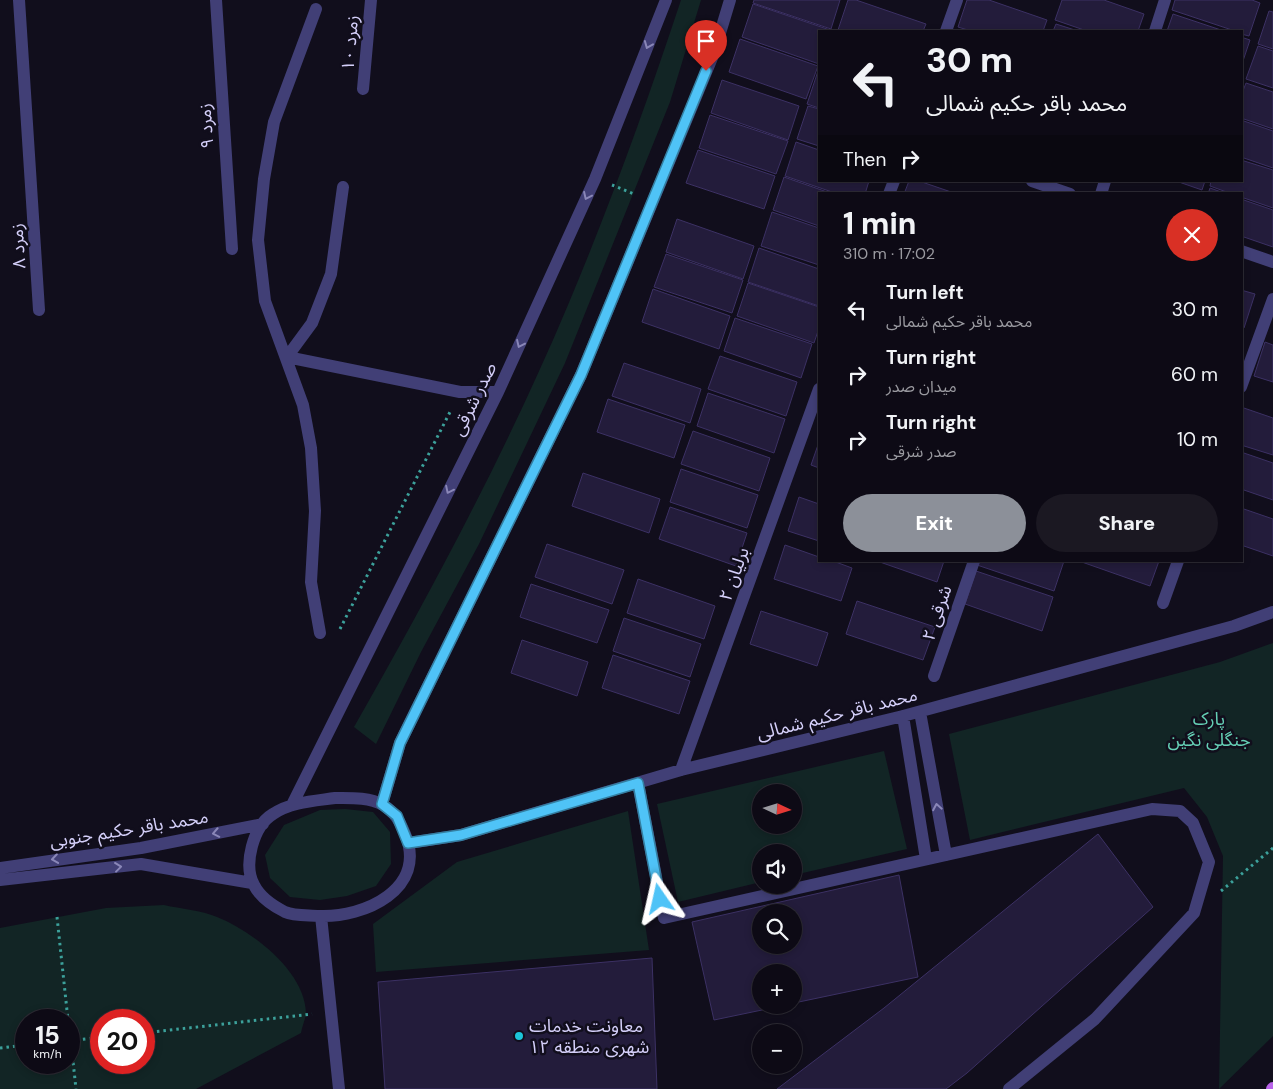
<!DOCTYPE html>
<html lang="en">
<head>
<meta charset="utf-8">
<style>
	:root { --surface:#0d0a15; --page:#1b1822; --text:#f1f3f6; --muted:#9a9aa0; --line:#2d2b34; --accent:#8c9099 }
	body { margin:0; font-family:"DM Sans","Noto Sans Arabic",sans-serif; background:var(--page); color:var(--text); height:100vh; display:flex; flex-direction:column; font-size:19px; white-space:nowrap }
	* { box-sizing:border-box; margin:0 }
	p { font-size:16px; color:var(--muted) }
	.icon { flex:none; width:28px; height:28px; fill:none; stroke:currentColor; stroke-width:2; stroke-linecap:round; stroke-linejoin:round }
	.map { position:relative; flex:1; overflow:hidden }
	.sheet { position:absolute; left:818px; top:192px; width:425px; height:370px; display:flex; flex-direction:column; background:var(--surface); border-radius:0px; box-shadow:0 2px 8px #0003,0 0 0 1px var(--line) }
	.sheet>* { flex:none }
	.banner { position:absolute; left:818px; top:30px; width:425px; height:152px; border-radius:0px; box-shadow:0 2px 8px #0003,0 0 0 1px var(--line); background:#0d0a15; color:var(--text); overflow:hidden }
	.needle { width:32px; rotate:94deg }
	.tools { position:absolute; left:752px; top:784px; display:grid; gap:10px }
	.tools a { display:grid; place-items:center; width:50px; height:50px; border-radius:50%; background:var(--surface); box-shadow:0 2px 8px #0003,0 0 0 1px var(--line); font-size:25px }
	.speed { position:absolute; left:15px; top:1009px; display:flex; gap:10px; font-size:25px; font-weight:700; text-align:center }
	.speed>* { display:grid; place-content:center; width:65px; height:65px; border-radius:50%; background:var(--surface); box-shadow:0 2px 8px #0003,0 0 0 1px var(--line); line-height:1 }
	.speed small { font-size:12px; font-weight:400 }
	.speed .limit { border:8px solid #d22; background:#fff; color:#111 }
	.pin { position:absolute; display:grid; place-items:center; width:42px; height:42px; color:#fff; margin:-51px -21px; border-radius:50% 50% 50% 0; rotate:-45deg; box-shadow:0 0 5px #0007 }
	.pin .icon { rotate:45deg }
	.me { position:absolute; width:55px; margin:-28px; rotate:349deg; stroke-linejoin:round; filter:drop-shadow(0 0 4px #0008) }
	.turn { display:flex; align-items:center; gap:18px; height:105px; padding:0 25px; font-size:22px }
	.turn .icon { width:65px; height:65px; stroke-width:2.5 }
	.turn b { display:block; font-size:35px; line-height:42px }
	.then { display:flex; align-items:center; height:48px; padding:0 25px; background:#0003; gap:10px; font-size:19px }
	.round { display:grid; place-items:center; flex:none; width:52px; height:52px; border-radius:26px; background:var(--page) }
	.headline { display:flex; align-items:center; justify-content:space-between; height:85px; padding:0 25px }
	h1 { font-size:30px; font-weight:800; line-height:38px }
	.primary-button { display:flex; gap:10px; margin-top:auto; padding:10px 25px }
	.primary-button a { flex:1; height:58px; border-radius:30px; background:var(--accent); color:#fff; font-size:20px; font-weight:800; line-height:58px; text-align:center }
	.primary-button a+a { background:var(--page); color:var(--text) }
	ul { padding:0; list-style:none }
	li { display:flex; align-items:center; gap:15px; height:65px; padding:0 25px }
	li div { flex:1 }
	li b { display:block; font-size:19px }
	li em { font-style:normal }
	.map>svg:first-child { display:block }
	.green { fill:#122525; fill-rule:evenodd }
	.building { fill:#231c3b; stroke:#3c3164; fill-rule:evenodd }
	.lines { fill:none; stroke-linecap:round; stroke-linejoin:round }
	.path { stroke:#3ca19b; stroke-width:3; stroke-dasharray:2.5 4; stroke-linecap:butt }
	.minor { stroke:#413f76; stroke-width:12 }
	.major { stroke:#ba64eb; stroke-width:12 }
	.oneway { stroke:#8a87b8 }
	.route-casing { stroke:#337fa1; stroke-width:12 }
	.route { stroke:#4fc3f7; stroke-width:9 }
	.poi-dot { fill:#1cc4d9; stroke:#110e1c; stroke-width:2 }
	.labels { text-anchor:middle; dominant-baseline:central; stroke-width:5; stroke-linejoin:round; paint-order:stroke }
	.street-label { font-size:18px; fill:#d4cff9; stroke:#110e1c }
	.park-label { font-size:18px; fill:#65cfb5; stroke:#110e1c }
	.poi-label { font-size:18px; fill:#d4cff9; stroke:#110e1c; text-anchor:start }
</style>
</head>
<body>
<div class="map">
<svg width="1273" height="1089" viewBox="0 0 1273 1089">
	<rect width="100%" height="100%" fill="#110e1c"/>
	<path class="green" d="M 681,0 L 701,0 L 670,102 L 565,363 L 479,544 L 421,652 L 376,744 L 354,727 C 432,590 507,450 568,305 C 610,205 647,103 681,0 Z
		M 1273,643 L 1273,1036 L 1219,1089 L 1223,856 L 1207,817 L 1184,788 L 970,840 L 949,734 L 1220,662 Z
		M 884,751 L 907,849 L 794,875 L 794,852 L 761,852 L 761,882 L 678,902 L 657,804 ZM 761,792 L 794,792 L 794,825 L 761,825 Z
		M 345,809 L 373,812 L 390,832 L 391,864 L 376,886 L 347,896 L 320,900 L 290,897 L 270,878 L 265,855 L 284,825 L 320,810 Z
		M 628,811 L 649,950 L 376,972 L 373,924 L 457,862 Z
		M 164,905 C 181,909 201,910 217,917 C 252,931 306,972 306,1014 C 305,1020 302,1027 301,1033 L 196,1089 L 0,1089 L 0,928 L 106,908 ZM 26,1020 L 69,1020 L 69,1062 L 26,1062 ZM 101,1020 L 144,1020 L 144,1062 L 101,1062 Z"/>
	<path class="building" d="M 754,0 L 840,0 L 831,29 L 753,3 Z
		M 848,0 L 856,0 L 926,24 L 923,31 L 838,30 Z
		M 967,0 L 989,0 L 1047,20 L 1043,31 L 971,31 L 958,27 Z
		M 1062,0 L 1104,0 L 1144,14 L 1138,31 L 1087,31 L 1055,20 Z
		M 1175,0 L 1252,0 L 1260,3 L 1249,36 L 1241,34 L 1241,31 L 1235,31 L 1172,10 Z
		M 753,4 L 830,30 L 819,31 L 819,64 L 742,37 Z
		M 1269,11 L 1273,12 L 1273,49 L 1258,44 Z
		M 1173,14 L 1224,31 L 1167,31 Z
		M 1056,24 L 1078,31 L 1053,31 Z
		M 1241,37 L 1250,40 L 1241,67 Z
		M 740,39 L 818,66 L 806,99 L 729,72 Z
		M 1258,46 L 1273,51 L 1273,88 L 1246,79 Z
		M 818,71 L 819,71 L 819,108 L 807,104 Z
		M 722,80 L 799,106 L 788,140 L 711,113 Z
		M 1246,83 L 1273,92 L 1273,129 L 1241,118 L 1241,96 Z
		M 808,106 L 819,109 L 819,146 L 797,139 Z
		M 710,115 L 788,141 L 776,174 L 699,148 Z
		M 1241,120 L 1273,131 L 1273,168 L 1241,157 Z
		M 796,142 L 819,150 L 819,181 L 869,181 L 865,194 L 838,194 L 785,176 Z
		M 698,150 L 775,176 L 764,209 L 686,183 Z
		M 1241,160 L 1273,170 L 1273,208 L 1241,197 L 1241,194 L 1232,194 L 1210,186 L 1211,181 L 1241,181 Z
		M 784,177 L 833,194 L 819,194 L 819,226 L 773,210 Z
		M 909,181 L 919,181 L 957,194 L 904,194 Z
		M 1176,181 L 1205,181 L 1202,190 Z
		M 1210,188 L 1227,194 L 1208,194 Z
		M 1241,199 L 1273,210 L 1273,247 L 1241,236 Z
		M 772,212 L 819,228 L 819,265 L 761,246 Z
		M 677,219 L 754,246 L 743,279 L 666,252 Z
		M 759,248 L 819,269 L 819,306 L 748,282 Z
		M 666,254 L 743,280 L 732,313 L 654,287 Z
		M 748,283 L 819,307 L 819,328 L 814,343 L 737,316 Z
		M 653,289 L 730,316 L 719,349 L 642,322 Z
		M 1241,290 L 1255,294 L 1244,328 L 1241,327 Z
		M 735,318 L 812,344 L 801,378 L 724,351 Z
		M 1265,342 L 1273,345 L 1273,382 L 1254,376 Z
		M 720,356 L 797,382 L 786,416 L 708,389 Z
		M 624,363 L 701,389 L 690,423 L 612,396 Z
		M 708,393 L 785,419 L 774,453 L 697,426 Z
		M 608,399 L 685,425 L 674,458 L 597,432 Z
		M 1241,407 L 1273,418 L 1273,455 L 1241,445 Z
		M 693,431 L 770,458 L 759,491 L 681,464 Z
		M 819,442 L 819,468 L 811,465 Z
		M 1241,452 L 1273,463 L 1273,500 L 1241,489 Z
		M 681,469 L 758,495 L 747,528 L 670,502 Z
		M 583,473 L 660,499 L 649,533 L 572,506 Z
		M 799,497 L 819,504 L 819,541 L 788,531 Z
		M 670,507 L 747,533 L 736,566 L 659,539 Z
		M 1241,508 L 1273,519 L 1273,556 L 1241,545 Z
		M 547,544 L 624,570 L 612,604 L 535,577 Z
		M 785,545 L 819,557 L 819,561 L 833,561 L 852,568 L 841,601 L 774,579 Z
		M 877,561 L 944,561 L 937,582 Z
		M 978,561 L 1064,561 L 1054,591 L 977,565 Z
		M 1079,561 L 1159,561 L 1150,586 Z
		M 976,571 L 1053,597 L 1042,631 L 965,604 Z
		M 638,579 L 715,606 L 704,639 L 627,613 Z
		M 531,584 L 609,610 L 597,643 L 520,617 Z
		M 857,601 L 935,627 L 923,660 L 846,634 Z
		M 761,611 L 828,633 L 817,666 L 750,644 Z
		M 624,618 L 701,644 L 690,677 L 613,651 Z
		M 522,640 L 588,662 L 577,696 L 511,673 Z
		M 613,655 L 690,681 L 679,714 L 602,688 Z
		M 1098,834 L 1153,907 L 967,1073 L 946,1089 L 777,1089 L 884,1008 Z
		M 899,875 L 918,977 L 794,1003 L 794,972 L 761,972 L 761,1005 L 786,1005 L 714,1020 L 692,922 ZM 761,912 L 794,912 L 794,945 L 761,945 Z
		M 652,958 L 657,1089 L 385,1089 L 378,982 Z"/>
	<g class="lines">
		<path class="path" d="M 612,185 L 634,194
			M 340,629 L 451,410
			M 1221,891 L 1273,848
			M 57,917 L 68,1020
			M 69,1024 L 76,1089
			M 144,1033 L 312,1014
			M 70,1041 L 101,1037
			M 0,1048 L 26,1045"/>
		<path class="minor" d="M 19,0 L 39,310
			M 216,0 L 232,249
			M 316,9 L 274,122 L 264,179 L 258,240 L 265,301 L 303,405 L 311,448 L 315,511 L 311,582 L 320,633
			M 946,31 L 957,0
			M 1155,31 L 1165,0
			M 363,89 L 371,0
			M 1032,181 L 1070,194
			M 343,187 L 331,274 L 312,323 L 287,357 L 460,392 L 498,392
			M 889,194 L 894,181
			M 1101,194 L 1105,181
			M 1241,251 L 1273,262
			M 1241,387 L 1273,299
			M 1163,603 L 1178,561
			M 934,676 L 974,561
			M 920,712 L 946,855
			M 903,716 L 926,859
			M 681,770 L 819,389
			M 638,783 L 664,918 L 1152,809 L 1180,811 L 1193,823 L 1209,862 L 1194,913 L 1095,1019 L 1009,1089
			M 335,798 C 350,798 369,797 383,805 C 395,812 400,822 405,834 C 428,889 364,918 319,916 C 309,915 294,916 285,912 C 273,906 260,897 254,885 C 243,865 253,826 273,814 C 291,802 314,801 335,798 Z
			M 382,804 L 400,743 L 581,375 L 714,53 L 730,0
			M 292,805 L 498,392 L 595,179 L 666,0
			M 409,843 L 461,835 L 681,770 L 903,716 L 1234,626 L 1273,612
			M 0,868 L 141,848 L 263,824
			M 0,880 L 141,864 L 252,883
			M 321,916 L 339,1089"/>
		<path class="major" d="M 1272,1089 L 1273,1088"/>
	</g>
	<defs><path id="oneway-chevron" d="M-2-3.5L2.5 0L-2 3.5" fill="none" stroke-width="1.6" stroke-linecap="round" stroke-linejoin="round" transform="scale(1.25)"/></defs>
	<g class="oneway">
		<use href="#oneway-chevron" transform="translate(648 45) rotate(112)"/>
		<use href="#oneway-chevron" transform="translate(587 196) rotate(115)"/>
		<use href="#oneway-chevron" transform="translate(520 344) rotate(115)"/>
		<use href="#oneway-chevron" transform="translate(449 490) rotate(116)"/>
		<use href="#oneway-chevron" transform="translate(937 807) rotate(-100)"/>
		<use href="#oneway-chevron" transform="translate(216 833) rotate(169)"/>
		<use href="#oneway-chevron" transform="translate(55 859) rotate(172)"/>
		<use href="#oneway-chevron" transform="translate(118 867) rotate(-7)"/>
	</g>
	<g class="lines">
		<defs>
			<path id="route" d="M 660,899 L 638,783 L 461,835 L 408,843 L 397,816 L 382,804 L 400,743 L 581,375 L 706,71"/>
		</defs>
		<use href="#route" class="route-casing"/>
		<use href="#route" class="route"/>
	</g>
	<circle class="poi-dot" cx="519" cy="1036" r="5"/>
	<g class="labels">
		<g class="street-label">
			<text transform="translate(350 43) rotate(-85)">زمرد ۱۰</text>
			<text transform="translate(206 126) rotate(-94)">زمرد ۹</text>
			<text transform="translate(18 246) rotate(-94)">زمرد ۸</text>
			<text transform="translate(474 399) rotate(-64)">صدر شرقی</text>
			<text transform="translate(734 574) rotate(-70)">برلیان ۲</text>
			<text transform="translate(937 613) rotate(-71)">۲ شرقی</text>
			<text transform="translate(837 714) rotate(-14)">محمد باقر حکیم شمالی</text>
			<text transform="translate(129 829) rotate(-9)">محمد باقر حکیم جنوبی</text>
		</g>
		<g class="park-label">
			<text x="1209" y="719">پارک<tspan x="1209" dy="21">جنگلی نگین</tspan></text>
		</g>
		<g class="poi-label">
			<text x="529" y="1026">معاونت خدمات<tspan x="529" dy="21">شهری منطقه ۱۲</tspan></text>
		</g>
	</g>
</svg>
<div class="tools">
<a><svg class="needle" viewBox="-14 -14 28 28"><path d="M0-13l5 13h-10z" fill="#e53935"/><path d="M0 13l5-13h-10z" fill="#9a9aa0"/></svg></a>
<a><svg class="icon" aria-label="sound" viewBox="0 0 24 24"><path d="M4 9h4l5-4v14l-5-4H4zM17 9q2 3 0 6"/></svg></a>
<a><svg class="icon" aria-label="search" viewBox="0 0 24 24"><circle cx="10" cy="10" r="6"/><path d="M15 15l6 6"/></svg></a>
<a>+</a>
<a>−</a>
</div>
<div class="speed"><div>15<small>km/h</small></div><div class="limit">20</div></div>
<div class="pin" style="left:706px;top:71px;background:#d93025"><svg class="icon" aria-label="arrive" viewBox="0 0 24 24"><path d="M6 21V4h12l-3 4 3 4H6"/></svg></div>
<svg class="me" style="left:660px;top:899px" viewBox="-20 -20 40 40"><path d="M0-17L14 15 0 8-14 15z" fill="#4fc3f7" stroke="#fff" stroke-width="4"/></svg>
<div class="banner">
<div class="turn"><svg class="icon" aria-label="left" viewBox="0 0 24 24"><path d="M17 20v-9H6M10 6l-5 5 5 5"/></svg><div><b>30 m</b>محمد باقر حکیم شمالی</div></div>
<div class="then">Then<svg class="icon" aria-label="right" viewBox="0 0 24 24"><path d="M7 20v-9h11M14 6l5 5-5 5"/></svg></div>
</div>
<section class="sheet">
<div class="headline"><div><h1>1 min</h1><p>310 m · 17:02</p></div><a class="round" style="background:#d93025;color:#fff"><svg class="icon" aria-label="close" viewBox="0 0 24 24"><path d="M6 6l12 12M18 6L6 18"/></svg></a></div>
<ul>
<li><svg class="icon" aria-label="left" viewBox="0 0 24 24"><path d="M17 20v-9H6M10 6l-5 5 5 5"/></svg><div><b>Turn left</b><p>محمد باقر حکیم شمالی</p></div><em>30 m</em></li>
<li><svg class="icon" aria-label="right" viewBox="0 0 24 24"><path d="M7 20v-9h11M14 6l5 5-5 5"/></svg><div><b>Turn right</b><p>میدان صدر</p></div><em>60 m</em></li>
<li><svg class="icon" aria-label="right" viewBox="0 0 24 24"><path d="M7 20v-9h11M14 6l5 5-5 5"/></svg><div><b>Turn right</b><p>صدر شرقی</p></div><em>10 m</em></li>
</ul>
<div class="primary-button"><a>Exit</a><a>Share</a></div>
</section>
</div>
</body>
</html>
